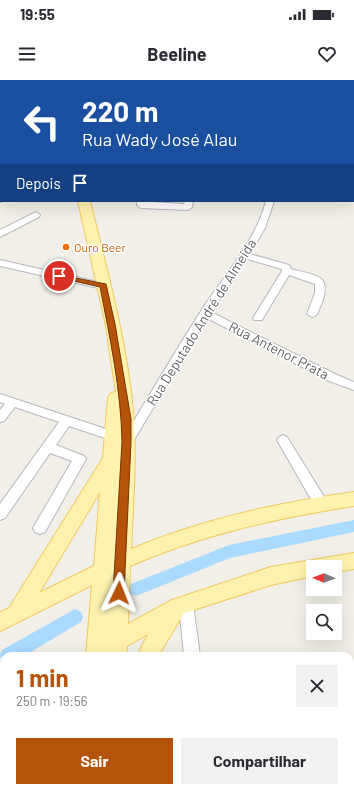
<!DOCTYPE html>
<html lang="pt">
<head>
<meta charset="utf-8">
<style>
	:root { --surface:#fff; --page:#f2f2f3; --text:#2b2b33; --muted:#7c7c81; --accent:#b45309 }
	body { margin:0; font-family:Barlow,sans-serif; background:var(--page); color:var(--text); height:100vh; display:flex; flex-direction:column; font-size:15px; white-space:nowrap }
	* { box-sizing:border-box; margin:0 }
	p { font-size:13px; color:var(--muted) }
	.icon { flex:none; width:22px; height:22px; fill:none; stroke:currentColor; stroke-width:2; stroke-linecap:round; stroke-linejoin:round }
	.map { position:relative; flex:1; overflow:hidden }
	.sheet { position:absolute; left:0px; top:572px; width:354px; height:140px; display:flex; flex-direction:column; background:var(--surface); border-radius:12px 12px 0 0; box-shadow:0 4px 16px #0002 }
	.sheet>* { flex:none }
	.hud { position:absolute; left:0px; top:0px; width:354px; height:122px; box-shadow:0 4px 16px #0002; background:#1a4fa0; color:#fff; overflow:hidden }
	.needle { width:26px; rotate:271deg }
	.controls { position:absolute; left:306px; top:480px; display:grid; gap:8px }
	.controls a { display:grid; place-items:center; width:36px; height:36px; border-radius:0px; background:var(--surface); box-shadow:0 4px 16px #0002; font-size:20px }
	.pin { position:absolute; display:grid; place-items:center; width:34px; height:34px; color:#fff; margin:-17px; border:2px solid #fff; border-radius:50%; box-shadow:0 1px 4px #0007 }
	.me { position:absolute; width:44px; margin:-22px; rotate:2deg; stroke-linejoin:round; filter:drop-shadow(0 0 3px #0008) }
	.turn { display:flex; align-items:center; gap:14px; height:84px; padding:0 16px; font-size:18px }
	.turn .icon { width:52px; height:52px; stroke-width:2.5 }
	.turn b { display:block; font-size:28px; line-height:34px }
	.then { display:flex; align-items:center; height:38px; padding:0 16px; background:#0003; gap:8px; font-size:15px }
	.round { display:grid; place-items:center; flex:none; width:42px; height:42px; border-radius:0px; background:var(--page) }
	.headline { display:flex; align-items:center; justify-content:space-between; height:68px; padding:0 16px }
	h1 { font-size:24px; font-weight:700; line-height:30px; color:var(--accent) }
	.button { display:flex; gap:8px; margin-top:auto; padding:8px 16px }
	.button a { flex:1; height:46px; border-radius:0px; background:var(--accent); color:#fff; font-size:16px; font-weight:700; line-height:46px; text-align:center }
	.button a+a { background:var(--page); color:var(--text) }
	.status { display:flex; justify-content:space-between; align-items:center; height:28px; padding:0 20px; background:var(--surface); direction:ltr }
	.status svg { height:11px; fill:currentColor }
	header { display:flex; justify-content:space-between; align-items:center; height:52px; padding:0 16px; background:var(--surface); font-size:18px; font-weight:700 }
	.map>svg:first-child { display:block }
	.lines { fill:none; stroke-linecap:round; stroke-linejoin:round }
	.canal { fill:#aadaff; fill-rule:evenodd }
	.minor-casing { stroke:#b5b8bc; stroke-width:2 }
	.major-casing { stroke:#f2c960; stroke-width:2 }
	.minor { fill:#fff; fill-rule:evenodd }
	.major { fill:#fff2af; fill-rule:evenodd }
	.route { fill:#b45309; stroke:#753606 }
	.food-dot { fill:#e8710a; stroke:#fff; stroke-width:1.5 }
	.labels { text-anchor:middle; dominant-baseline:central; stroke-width:3; stroke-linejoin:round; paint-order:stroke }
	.far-food-label { font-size:12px; fill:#c56008; stroke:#fff; text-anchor:start }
	.street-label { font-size:14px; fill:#5f6368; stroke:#fff }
</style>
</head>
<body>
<div class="status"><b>19:55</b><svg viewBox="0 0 49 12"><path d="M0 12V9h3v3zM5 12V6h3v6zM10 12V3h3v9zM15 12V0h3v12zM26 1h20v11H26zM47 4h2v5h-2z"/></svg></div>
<header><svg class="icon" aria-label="menu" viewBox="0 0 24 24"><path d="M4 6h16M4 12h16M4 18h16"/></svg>Beeline<svg class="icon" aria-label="heart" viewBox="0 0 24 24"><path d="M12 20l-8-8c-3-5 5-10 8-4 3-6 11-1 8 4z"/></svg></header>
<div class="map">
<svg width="354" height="712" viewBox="0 0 354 712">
	<rect width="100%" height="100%" fill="#f1efe8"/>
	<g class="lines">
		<path class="canal" d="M 354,440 L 354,452 L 230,478 L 136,516 L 131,514 L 128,509 L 131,504 L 229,465 Z
			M 75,529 L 81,532 L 83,537 L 81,542 L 24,576 L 4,576 L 4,583 L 2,582 L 0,575 L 2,570 Z"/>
		<defs>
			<path id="minor" d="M 246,0 L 252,0 L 252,1 L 246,1 Z
				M 273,0 L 279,0 L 279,1 L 273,1 Z
				M 353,14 L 354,14 L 354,18 L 353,18 Z
				M 353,91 L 354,91 L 354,96 L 353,96 Z
				M 0,116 L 1,121 L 3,121 L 0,122 Z
				M 137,121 L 184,124 L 185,121 L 193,121 L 192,127 L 188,130 L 141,128 L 137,125 Z
				M 266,121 L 274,121 L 265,148 L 250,174 L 289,185 L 291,189 C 316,196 333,194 321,225 C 318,231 318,236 312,237 L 307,234 L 315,213 L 315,204 L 289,195 L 262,240 L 254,240 L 253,238 L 282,191 L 282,189 L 247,179 L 211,232 L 337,295 L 354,302 L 354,310 L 329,301 L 207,238 L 131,365 L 123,365 L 121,362 L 123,359 C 149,316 174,273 201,231 C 224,195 255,163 266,121 Z
				M 36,132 L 40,135 L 39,137 L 0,157 L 0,150 Z
				M 0,180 L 103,203 L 108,206 L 103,209 L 0,186 Z
				M 0,314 L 118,353 L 120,356 L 118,359 L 114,361 L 69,346 L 56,365 L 84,376 L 86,379 L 45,452 L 40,454 L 35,452 L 33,448 L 72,381 L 50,373 L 5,438 L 0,440 L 0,424 L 59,342 L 15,327 L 4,341 L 0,342 L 0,330 L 5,324 L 0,322 Z
				M 283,355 L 287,357 L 326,420 L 328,424 L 326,428 L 321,429 L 316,428 L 277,360 L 279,357 Z
				M 186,517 L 191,519 L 193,524 L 200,576 L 184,576 L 179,524 L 181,519 Z
				M 264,708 L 285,708 L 283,712 L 262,712 Z"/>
			<path id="major" d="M 7,0 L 21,0 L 21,1 L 7,1 Z
				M 48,0 L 56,0 L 56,1 L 48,1 Z
				M 0,2 L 1,2 L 1,8 L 0,8 Z
				M 78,121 L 90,121 C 107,191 127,261 133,332 C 137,378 133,424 131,469 C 202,439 277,423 354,412 L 354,426 C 276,438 202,455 130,486 L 128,544 L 172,520 L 271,487 L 354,473 L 354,489 L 335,492 L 335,487 L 313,487 L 313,496 L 271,505 L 184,533 L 158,576 L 137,576 L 148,554 L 127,566 L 126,576 L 86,576 L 92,505 L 0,551 L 0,532 L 9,528 L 103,378 L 108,317 L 111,313 L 116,312 L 105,241 ZM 100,412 L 94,486 L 39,513 Z
				M 4,612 L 4,635 L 0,637 L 0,614 Z
				M 82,708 L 106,708 L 106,712 L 82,712 Z
				M 112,708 L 136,708 L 136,712 L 112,712 Z"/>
		</defs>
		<use href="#minor" class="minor-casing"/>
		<use href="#major" class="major-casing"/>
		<use href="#minor" class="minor"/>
		<use href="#major" class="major"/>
	</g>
	<path class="route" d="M 56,194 L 106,204 L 115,244 L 131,339 L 131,362 L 124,513 L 122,517 L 119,518 L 115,517 L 113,513 L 122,362 C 121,310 110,258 100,207 L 56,197 Z"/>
	<circle class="food-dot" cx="66" cy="167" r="4"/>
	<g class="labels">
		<g class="far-food-label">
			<text x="74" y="167">Ouro Beer</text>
		</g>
		<g class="street-label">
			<text transform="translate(201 242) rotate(-58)">Rua Deputado André de Almeida</text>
			<text transform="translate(279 270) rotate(27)">Rua Antenor Prata</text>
		</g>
	</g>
</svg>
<div class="controls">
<a><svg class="needle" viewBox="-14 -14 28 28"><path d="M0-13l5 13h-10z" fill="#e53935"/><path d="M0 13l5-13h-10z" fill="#7c7c81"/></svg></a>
<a><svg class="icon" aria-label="search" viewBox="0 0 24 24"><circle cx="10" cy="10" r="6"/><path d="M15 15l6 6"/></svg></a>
</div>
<div class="pin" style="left:59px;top:196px;background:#d93025"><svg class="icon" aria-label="arrive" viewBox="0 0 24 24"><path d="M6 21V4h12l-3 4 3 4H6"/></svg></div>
<svg class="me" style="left:119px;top:513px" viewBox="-20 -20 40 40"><path d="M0-17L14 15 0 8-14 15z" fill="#b45309" stroke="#fff" stroke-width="4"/></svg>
<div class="hud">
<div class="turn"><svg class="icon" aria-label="left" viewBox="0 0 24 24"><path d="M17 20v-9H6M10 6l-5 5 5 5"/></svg><div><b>220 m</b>Rua Wady José Alau</div></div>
<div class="then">Depois<svg class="icon" aria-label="arrive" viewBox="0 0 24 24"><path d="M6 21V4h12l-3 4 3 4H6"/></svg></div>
</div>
<section class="sheet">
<div class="headline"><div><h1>1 min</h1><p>250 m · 19:56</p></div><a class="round"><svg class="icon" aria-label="close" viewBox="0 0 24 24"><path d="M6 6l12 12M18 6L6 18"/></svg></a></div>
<div class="button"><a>Sair</a><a>Compartilhar</a></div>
</section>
</div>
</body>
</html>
